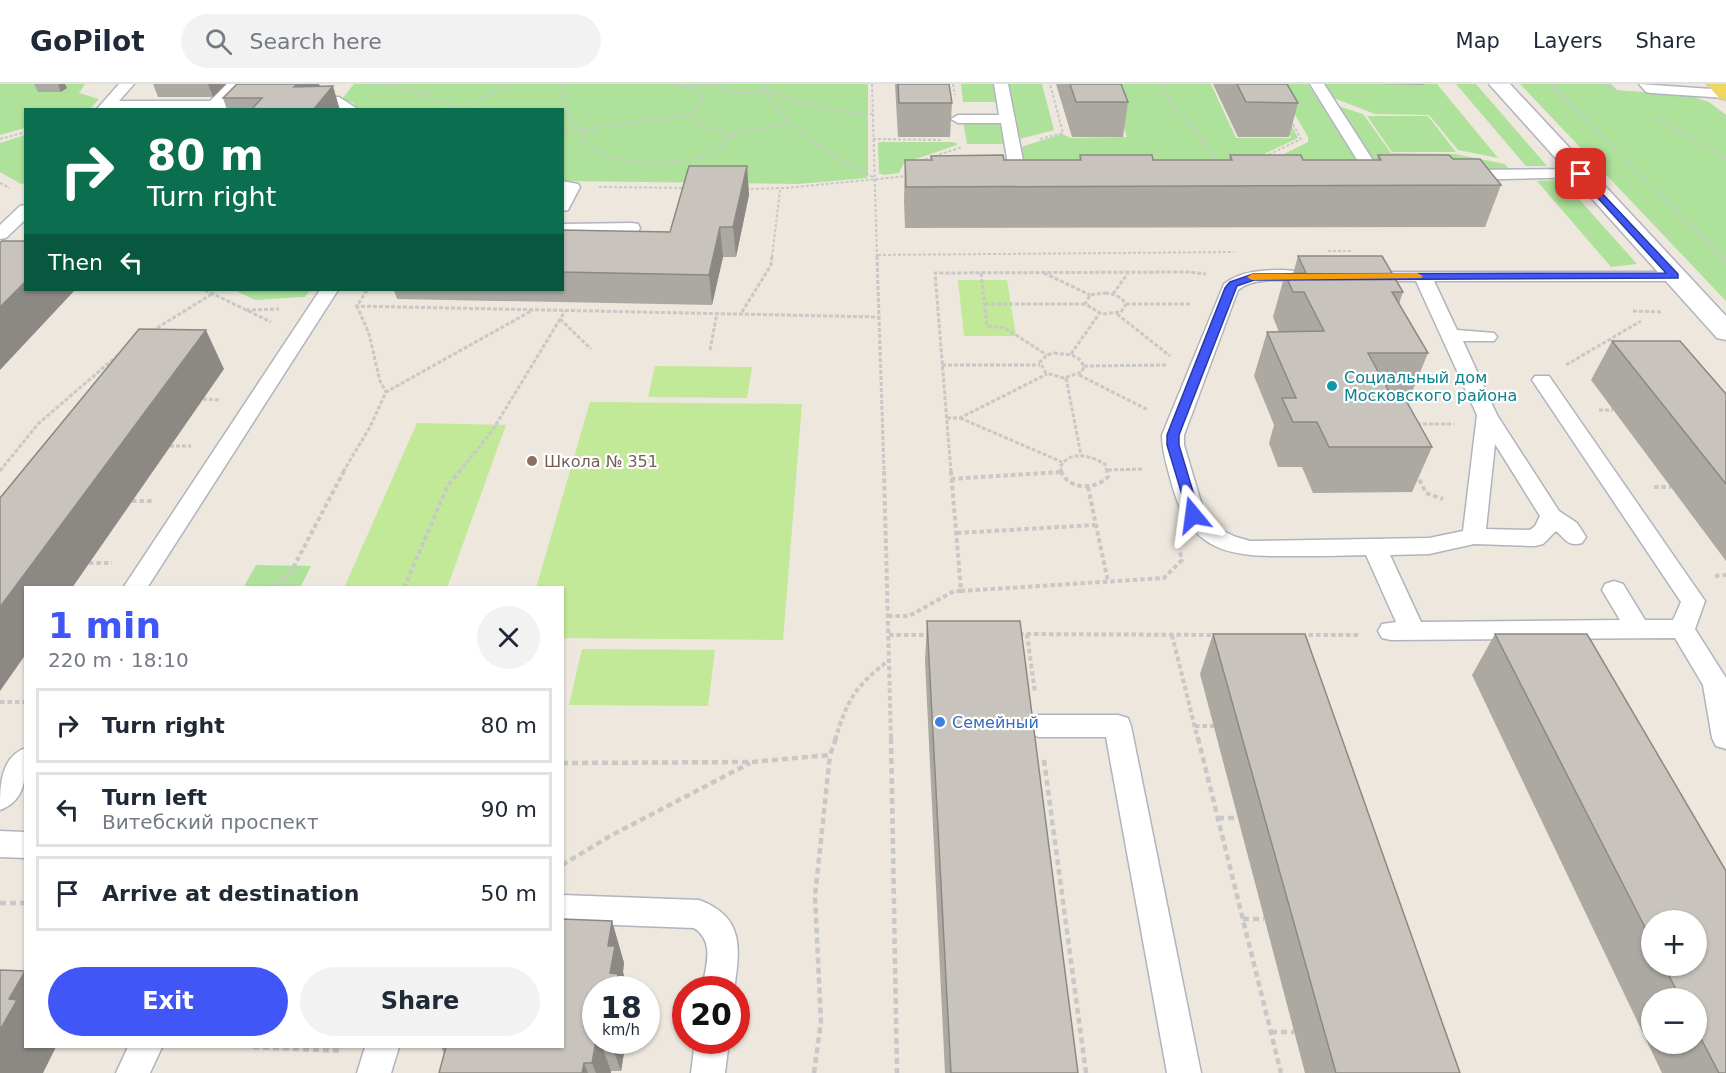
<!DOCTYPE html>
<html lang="en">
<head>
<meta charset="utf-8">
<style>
	:root { --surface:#fff; --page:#f2f2f3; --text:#1f2937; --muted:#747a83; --line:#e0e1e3; --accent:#4056f7 }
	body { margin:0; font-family:"DejaVu Sans",sans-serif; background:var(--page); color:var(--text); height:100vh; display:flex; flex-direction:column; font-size:22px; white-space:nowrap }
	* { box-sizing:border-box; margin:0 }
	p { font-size:20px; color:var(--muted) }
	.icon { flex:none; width:33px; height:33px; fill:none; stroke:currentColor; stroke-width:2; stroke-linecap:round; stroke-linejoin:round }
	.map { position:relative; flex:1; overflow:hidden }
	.drawer { position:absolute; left:24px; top:502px; width:540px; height:462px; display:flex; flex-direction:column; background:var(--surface); border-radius:0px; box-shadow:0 2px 4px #0004 }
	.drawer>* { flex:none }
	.banner { position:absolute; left:24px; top:24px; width:540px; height:183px; border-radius:0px; box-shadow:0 2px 4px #0004; background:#0b6e4f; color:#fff; overflow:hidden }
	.tools { position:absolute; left:1641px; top:826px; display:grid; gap:12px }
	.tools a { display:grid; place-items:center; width:66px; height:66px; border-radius:50%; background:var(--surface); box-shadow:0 2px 4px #0004; font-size:30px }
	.speed { position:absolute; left:582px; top:892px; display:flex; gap:12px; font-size:30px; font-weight:700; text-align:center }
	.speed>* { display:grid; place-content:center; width:78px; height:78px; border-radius:50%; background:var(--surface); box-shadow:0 2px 4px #0004; line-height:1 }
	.speed small { font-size:15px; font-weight:400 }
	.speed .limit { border:9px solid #d22; background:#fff; color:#111 }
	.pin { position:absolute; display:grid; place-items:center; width:51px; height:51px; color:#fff; margin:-26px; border-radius:12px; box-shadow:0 3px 9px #0006 }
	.me { position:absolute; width:66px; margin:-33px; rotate:344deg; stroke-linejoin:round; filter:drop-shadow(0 0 4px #0008) }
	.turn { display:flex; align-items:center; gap:21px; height:126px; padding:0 24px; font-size:27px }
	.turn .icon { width:78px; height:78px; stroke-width:2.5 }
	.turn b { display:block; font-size:42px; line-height:51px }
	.then { display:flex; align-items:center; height:57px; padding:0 24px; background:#0003; gap:12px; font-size:22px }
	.round { display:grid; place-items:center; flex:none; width:63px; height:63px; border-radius:32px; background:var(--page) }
	.overview { display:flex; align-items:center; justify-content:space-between; height:102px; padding:0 24px }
	h1 { font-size:36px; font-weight:700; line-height:45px; color:var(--accent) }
	.button { display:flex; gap:12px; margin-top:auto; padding:12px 24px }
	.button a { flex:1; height:69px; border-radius:36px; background:var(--accent); color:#fff; font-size:24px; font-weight:700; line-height:69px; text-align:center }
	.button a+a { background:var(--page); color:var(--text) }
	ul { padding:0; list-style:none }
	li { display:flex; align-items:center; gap:18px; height:75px; margin:0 12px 9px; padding:0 12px; border:3px solid var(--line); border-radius:0px }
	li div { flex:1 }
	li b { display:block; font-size:22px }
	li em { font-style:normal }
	header { display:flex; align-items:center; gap:36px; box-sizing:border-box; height:84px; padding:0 30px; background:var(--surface); border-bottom:2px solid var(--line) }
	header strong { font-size:28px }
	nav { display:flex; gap:33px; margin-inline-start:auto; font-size:21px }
	.search { width:420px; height:54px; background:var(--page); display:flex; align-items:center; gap:15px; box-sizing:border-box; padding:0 21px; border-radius:33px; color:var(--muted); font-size:22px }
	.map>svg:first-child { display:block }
	.green { fill:#aee29b }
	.pitch { fill:#c1e997 }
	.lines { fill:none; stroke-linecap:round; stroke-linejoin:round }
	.lane-casing { stroke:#b1b3be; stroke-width:3 }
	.street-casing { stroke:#b1b3be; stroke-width:3 }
	.primary-casing { stroke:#c8c8c8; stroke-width:3 }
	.path-far3 { stroke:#c8c8c8; stroke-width:2; stroke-dasharray:3 2; stroke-linecap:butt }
	.path-far2 { stroke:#c8c8c8; stroke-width:3; stroke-dasharray:4 2; stroke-linecap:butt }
	.path-far1 { stroke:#c8c8c8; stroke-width:4; stroke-dasharray:4.5 3; stroke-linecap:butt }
	.path { stroke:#c8c8c8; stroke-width:4.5; stroke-dasharray:6 4; stroke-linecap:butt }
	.lane { fill:#fff; fill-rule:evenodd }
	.street { fill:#fff; fill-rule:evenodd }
	.primary { fill:#eed761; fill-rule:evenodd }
	.wall { fill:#aca9a3; fill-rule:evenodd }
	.shaded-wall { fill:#8c8984 }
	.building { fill:#c8c4bd; stroke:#8c8984; stroke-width:1.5 }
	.route { fill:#4056f7; stroke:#2a38a1; stroke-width:1.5 }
	.slow { fill:#f59e0b }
	.culture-dot { fill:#0f9aa8; stroke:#fff; stroke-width:2 }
	.education-dot { fill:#8d6e63; stroke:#fff; stroke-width:2 }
	.shop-dot { fill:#3f7fe0; stroke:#fff; stroke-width:2 }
	.labels { text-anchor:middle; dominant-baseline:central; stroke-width:4.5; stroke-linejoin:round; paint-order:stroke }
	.culture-label { font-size:16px; fill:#0d838f; stroke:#fff; text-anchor:start }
	.education-label { font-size:16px; fill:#785e54; stroke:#fff; text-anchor:start }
	.shop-label { font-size:16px; fill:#366cbe; stroke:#fff; text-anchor:start }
</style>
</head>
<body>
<header>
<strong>GoPilot</strong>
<div class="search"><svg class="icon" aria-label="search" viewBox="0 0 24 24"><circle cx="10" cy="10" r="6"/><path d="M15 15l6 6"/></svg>Search here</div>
<nav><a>Map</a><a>Layers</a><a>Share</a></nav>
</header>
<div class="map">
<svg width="1726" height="989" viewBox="0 0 1726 989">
	<rect width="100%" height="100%" fill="#ede7dd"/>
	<path class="green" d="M 0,0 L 85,0 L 79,9 L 99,15 L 90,25 L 26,26 L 25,44 L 0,51 Z
		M 354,0 L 868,0 L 868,88 L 867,94 L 798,100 L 563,97 L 562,26 L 358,26 L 353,19 L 342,15 Z
		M 961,0 L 995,0 L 998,18 L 963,18 Z
		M 1005,0 L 1042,0 L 1054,46 L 1016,56 Z
		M 1109,0 L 1211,0 L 1236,54 L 1291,54 L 1280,33 L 1287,33 L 1298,54 L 1222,90 L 1022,90 L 1018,64 L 1062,50 L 1071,54 L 1127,53 Z
		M 1277,0 L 1308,0 L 1363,87 L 1248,88 L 1308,58 L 1308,53 Z
		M 1323,0 L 1437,0 L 1498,74 L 1458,66 L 1429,31 L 1375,30 L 1331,13 Z
		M 1456,0 L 1476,0 L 1547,82 L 1526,82 Z
		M 1520,0 L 1611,0 L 1617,6 L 1691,12 L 1709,18 L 1726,31 L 1726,217 Z
		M 1332,20 L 1363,30 L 1391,69 L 1455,70 L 1505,80 L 1511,88 L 1377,88 Z
		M 1367,32 L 1428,32 L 1456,68 L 1392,68 Z
		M 963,38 L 1002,38 L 1006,60 L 967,60 Z
		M 25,51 L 25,99 L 21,100 L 0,88 L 0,59 Z
		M 881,58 L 952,58 L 957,59 L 957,61 L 904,79 L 899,89 L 883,91 L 879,89 L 878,59 Z
		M 1562,96 L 1637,180 L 1611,183 L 1537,97 Z
		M 234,206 L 310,206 L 305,213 L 255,216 Z
		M 256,481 L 311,482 L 300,504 L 243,504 Z"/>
	<path class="pitch" d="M 958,196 L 1007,196 L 1016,252 L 964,252 Z
		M 655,282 L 752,283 L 747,314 L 648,313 Z
		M 590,318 L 802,320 L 783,556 L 563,554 L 562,504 L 536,504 Z
		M 417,339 L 506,341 L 447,504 L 344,504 Z
		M 582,565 L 715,566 L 708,622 L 569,621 Z"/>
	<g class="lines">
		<defs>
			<path id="lane" d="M 119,0 L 134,0 L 119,17 L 210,17 L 227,0 L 242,0 L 226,17 L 256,18 L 263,22 L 259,26 L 96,26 Z
				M 994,0 L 1008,0 L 1026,92 L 1024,95 L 1012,95 L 1010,92 L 1001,39 L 958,39 L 951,35 L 958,31 L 999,31 Z
				M 1310,0 L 1324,0 L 1383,92 L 1381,95 L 1369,95 Z
				M 1639,0 L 1726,6 L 1726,14 L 1651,9 L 1646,8 Z
				M 305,13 L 339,13 L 359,26 L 342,26 L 336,21 L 300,20 L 298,17 Z
				M 1581,85 L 1589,90 L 1587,93 L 1460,96 L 1452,91 L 1460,86 Z
				M 562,97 L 578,100 L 580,103 L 568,126 L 562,127 Z
				M 26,121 L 26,135 L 6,154 L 0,155 L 0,141 L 20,122 Z
				M 632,139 L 638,140 L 640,144 L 638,148 L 562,150 L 562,140 Z
				M 1283,186 L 1322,189 L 1325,193 L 1322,197 L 1316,198 C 1292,198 1258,190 1238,206 L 1184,351 L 1184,361 L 1204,428 L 1221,446 L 1236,453 L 1250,457 L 1429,454 L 1463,447 L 1477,331 L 1416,197 L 1363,197 L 1357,196 L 1354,192 L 1357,188 L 1680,188 L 1683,192 L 1680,196 L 1674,197 L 1434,197 L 1457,246 L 1494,249 L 1497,253 L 1494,257 L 1463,257 L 1497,331 L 1559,427 L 1577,439 L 1586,453 L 1582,459 C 1567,463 1566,455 1556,447 L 1543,460 L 1535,462 L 1474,460 L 1429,470 L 1390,471 L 1421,538 L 1620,536 L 1602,506 L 1605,500 L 1614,497 L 1623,500 L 1645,536 L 1673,536 L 1681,518 L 1532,296 L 1535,292 L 1549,292 L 1705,517 L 1695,545 L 1726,594 L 1726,665 L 1716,662 L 1712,654 L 1703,601 L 1675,554 L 1391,556 L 1382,554 L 1378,547 L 1382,540 L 1396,538 L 1366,471 C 1340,472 1314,472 1288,472 C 1226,473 1190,466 1172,401 C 1168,385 1162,368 1162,351 L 1224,200 C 1240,187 1262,186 1283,186 ZM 1495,360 L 1540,432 L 1535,442 L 1530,446 L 1486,445 Z
				M 320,206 L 338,206 L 147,504 L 123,504 Z
				M 1039,631 L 1118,631 L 1128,634 L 1131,642 L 1201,989 L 1167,989 L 1106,653 L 1039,653 L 1029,650 L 1026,642 L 1029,634 Z
				M 26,664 C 26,688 28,716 0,726 C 0,702 0,673 26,664 Z
				M 0,747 L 26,748 L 26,774 L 0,773 Z
				M 562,811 L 699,816 C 745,833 740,865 734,906 L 702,906 C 705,884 716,858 694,844 L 562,839 Z
				M 695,957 L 729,957 L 725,989 L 691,989 Z
				M 128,963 L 162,963 L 150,989 L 116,989 Z
				M 365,963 L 399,963 L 391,989 L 357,989 Z"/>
			<path id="street" d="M 1489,0 L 1510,0 L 1726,232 L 1726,256 L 1717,254 Z"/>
			<path id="primary" d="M 1707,0 L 1726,0 L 1726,16 L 1719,14 Z"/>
		</defs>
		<use href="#lane" class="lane-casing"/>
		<use href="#street" class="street-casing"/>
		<use href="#primary" class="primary-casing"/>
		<path class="path-far3" d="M 381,0 L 421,8 L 436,17 L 467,26
			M 565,0 C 559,17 565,28 576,41 C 584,50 588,64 599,69 C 627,83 700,84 724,62 C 727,59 730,54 732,51 L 704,42 L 690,31 L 702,15 L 701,11 L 691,5 L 673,0
			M 761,0 C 790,47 824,69 873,93
			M 872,0 L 877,173
			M 953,0 L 955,11
			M 1163,0 L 1169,17 L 1197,48 L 1217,80
			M 1551,0 L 1722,173
			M 1603,0 L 1621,10
			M 685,3 L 711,1 L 731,8 L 765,9
			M 764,4 C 799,22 834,28 873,30
			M 463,25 L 508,0
			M 1654,33 L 1726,74
			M 562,48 L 690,31
			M 732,51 L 787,39
			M 0,55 L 26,48
			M 873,55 L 942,56
			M 1040,55 L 1063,49 L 1050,0
			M 1264,73 L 1301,55 L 1291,37
			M 920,77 L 962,63
			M 0,99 L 10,104
			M 599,103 L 687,104
			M 746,105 L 786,104 L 908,92
			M 1328,167 L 1351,167
			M 878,171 L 1234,168
			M 772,173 L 780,106"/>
		<path class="path-far2" d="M 877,172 L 884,388
			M 1721,172 L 1726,177
			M 981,189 L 987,242 L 1005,244 L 1047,271
			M 1044,189 L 1090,211
			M 205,206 L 271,238
			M 367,206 L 357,222 L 369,250 L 380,297 L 386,308
			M 1105,209 C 1114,210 1120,212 1126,220 L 1121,228 L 1102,230 L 1085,220 L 1090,211 Z
			M 1113,210 L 1128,189
			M 985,220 L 1085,220
			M 1126,220 L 1192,220
			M 355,222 L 879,233
			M 246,226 L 279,225
			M 1633,227 L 1662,228
			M 742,228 L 771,181 L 772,172
			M 1117,230 L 1170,272
			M 560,235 L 591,265
			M 152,247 L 212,210
			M 710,266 L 717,229
			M 1054,269 L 1072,271 L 1079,275 L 1084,282 L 1082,288 L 1064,294 L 1046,289 L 1040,278 L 1047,271 Z
			M 1071,270 L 1099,230
			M 942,281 L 1040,281
			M 1566,281 L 1641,237
			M 1084,282 L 1168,281
			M 1079,291 L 1148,326
			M 1066,294 L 1081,371
			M 203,315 L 220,316
			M 1599,326 L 1613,326
			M 947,334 L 960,334 L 1047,290
			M 960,334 L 1062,378
			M 1417,340 L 1454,340
			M 170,362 L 191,362
			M 1108,386 L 1144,385
			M 0,387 L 38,340 L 119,270
			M 343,388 L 370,343 L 386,308 L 533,226
			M 459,388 L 492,347 L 565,227
			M 951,388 L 935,189 L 1189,188 L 1206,190
			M 1062,388 L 1060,383 C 1071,365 1090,372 1105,380 L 1107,388"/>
		<path class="path-far1" d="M 884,387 L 891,656
			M 951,387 L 961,507 L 1164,494 L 1182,476 L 1179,465
			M 1061,387 C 1068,406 1095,406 1108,393 L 1107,387
			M 1416,389 L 1426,409 L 1443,415
			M 951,395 L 1060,388
			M 1088,403 L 1108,498
			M 1654,403 L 1671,403
			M 132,417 L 153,417
			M 957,449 L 1095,441
			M 89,479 L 112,479
			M 1715,492 L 1726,491
			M 272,504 L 291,488 L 344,387
			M 404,504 L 447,403 L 460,387
			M 888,532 L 909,532 L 954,507 L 961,507
			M 1019,550 L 1216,551
			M 1027,550 L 1035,609
			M 889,551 L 931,551
			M 1172,551 L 1198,656
			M 1301,551 L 1360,551
			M 0,618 L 26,618
			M 1195,642 L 1214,642
			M 835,656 C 848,614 855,603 889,576"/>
		<path class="path" d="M 891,654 L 897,989
			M 1198,654 L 1281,989
			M 1044,676 L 1086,989
			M 562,679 L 751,678 L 830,671 L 836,654
			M 1218,734 L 1238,734
			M 562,781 L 612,751 L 750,679
			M 0,819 L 26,819
			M 1243,835 L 1264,835
			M 681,941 L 684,919
			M 1271,948 L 1294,948
			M 253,963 L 342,967
			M 814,989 L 821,938 L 815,812 L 830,671"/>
		<use href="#lane" class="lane"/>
		<use href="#street" class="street"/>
		<use href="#primary" class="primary"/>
	</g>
	<path class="wall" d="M 34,0 L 65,0 L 67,4 L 61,8 L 38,8 Z
		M 153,0 L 226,0 L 213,13 L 158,13 Z
		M 237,0 L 319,0 L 320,3 L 340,26 L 227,26 L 223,14 Z
		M 895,0 L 949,0 L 952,19 L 950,53 L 898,53 Z
		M 1056,0 L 1121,0 L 1128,18 L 1123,53 L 1072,53 Z
		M 1213,0 L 1287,0 L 1298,19 L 1289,53 L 1238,53 Z
		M 1376,0 L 1424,0 L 1423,1 Z
		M 1080,71 L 1153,76 L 1229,76 L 1230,71 L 1303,76 L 1377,76 L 1378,71 L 1453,75 L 1501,101 L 1485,143 L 905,144 L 904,117 L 905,76 L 931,76 L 931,72 L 1004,76 L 1079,76 Z
		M 747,82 L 749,111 L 736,173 L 723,173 L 712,221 L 397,215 L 394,206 L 562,206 L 562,146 L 670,148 Z
		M 1298,172 L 1403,208 L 1399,220 L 1428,269 L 1410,313 L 1404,313 L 1432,363 L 1412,408 L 1313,409 L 1302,383 L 1278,383 L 1269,359 L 1274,341 L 1254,292 L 1267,248 L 1279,248 L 1273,233 L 1285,190 L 1293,190 Z
		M 1612,257 L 1726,310 L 1726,477 L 1591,296 Z
		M 927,537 L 1078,989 L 945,989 L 925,577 Z
		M 1213,550 L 1460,989 L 1305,989 L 1200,590 Z
		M 1495,550 L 1587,550 L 1726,787 L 1726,989 L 1662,989 L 1472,591 ZM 1652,837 L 1696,837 L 1696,882 L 1652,882 ZM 1652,915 L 1696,915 L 1696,960 L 1652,960 Z
		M 562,835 L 612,837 L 624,879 L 623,888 L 627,903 L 627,906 L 596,906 L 596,957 L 626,957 L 621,987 L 611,987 L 611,989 L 439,989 L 444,969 L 441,963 L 562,963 Z"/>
	<path class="shaded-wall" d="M 58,0 L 65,0 L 67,4 L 61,8 Z
		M 208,0 L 226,0 L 213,13 Z
		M 297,0 L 319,0 L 323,13 L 333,2 L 340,26 L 301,26 L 294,3 Z
		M 747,82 L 749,111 L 736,173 L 733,143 Z
		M 720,143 L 723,173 L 712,221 L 709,191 Z
		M 26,197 L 26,206 L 75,206 L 0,286 L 0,223 Z
		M 206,246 L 224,285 L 72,504 L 26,504 L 26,570 L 0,607 L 0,523 Z
		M 612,837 L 624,879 L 623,888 L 627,903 L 627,906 L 615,906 L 610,889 L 608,862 Z
		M 25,887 L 26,963 L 56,963 L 43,989 L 0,989 L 0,946 L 9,915 Z
		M 596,957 L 600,957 L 611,987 L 611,989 L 596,989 L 592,979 Z
		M 610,957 L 626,957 L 621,987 Z
		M 584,979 L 588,989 L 582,989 Z"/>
	<path class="building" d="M 237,0 L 297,0 L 294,3 L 333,2 L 313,26 L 251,26 L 262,14 L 223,14 Z
		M 898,0 L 949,0 L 952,19 L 899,19 Z
		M 1070,0 L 1121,0 L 1128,18 L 1076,18 Z
		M 1237,0 L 1287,0 L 1298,19 L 1246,18 Z
		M 1003,71 L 1004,76 L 1081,76 L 1080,71 L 1152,71 L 1153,76 L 1232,76 L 1230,71 L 1301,71 L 1303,76 L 1381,76 L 1378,71 L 1449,71 L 1453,75 L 1480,75 L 1501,101 L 906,103 L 905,76 L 932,76 L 931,72 Z
		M 689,82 L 747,82 L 733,143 L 720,143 L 709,191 L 562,188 L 562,146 L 670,148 Z
		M 2,157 L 26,157 L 26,197 L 0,223 L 0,159 Z
		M 1298,172 L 1382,172 L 1403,208 L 1392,208 L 1428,269 L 1368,269 L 1392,313 L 1404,313 L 1432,363 L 1329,363 L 1317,338 L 1293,338 L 1282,314 L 1296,314 L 1267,248 L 1324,247 L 1304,208 L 1293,208 L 1285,190 L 1306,189 Z
		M 139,245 L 206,246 L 0,523 L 0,414 Z
		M 1612,257 L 1680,257 L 1726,310 L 1726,400 Z
		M 927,537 L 1020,537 L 1078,989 L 951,989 Z
		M 1213,550 L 1305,550 L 1460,989 L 1336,989 Z
		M 1495,550 L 1587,550 L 1726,787 L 1726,989 L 1719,989 L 1696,945 L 1696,915 L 1681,915 L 1664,882 L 1696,882 L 1696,837 L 1652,837 L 1652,857 Z
		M 562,835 L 612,837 L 608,862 L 615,862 L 610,889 L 618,890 L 616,906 L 596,906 L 596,957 L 592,979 L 584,979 L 582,989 L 439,989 L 446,963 L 562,963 Z
		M 0,886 L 25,887 L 9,915 L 17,916 L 0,946 Z"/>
	<path class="route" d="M 1581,87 L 1678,190 L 1678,194 L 1254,196 L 1237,202 L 1179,351 L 1179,361 L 1200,431 L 1193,435 L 1189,434 L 1167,361 L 1167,351 L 1225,204 L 1230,198 L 1253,190 L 1666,189 L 1577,91 L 1576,90 Z"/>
	<path class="slow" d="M 1417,189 L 1423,192 L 1421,194 L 1252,196 L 1247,193 L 1252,190 Z"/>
	<circle class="culture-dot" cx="1332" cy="302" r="6"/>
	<circle class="education-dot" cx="532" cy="377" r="6"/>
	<circle class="shop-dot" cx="940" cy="638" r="6"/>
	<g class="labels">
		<g class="culture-label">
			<text x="1344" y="293">Социальный дом<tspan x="1344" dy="18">Московского района</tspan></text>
		</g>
		<g class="education-label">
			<text x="544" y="377">Школа № 351</text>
		</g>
		<g class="shop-label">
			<text x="952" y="638">Семейный</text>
		</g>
	</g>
</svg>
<div class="tools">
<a>+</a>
<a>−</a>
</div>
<div class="speed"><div>18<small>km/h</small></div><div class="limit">20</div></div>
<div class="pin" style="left:1581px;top:90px;background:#d93025"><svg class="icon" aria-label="arrive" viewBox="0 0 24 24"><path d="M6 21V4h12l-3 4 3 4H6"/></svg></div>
<svg class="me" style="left:1193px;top:431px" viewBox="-20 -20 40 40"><path d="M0-17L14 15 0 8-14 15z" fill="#4056f7" stroke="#fff" stroke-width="4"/></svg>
<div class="banner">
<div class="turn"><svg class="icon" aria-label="right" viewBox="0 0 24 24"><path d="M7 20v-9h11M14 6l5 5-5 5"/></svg><div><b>80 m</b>Turn right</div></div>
<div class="then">Then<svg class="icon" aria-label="left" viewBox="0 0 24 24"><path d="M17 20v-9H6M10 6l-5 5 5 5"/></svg></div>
</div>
<section class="drawer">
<div class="overview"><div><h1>1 min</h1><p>220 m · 18:10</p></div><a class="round"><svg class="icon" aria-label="close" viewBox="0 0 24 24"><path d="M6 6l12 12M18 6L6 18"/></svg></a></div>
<ul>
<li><svg class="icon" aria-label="right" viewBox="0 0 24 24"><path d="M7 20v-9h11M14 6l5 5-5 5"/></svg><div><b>Turn right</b></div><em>80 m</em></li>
<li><svg class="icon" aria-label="left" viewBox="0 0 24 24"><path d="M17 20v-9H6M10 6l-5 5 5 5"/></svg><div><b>Turn left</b><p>Витебский проспект</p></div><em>90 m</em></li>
<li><svg class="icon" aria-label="arrive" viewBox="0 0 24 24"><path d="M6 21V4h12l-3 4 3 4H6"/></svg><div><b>Arrive at destination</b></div><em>50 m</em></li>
</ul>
<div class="button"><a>Exit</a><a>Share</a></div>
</section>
</div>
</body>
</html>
